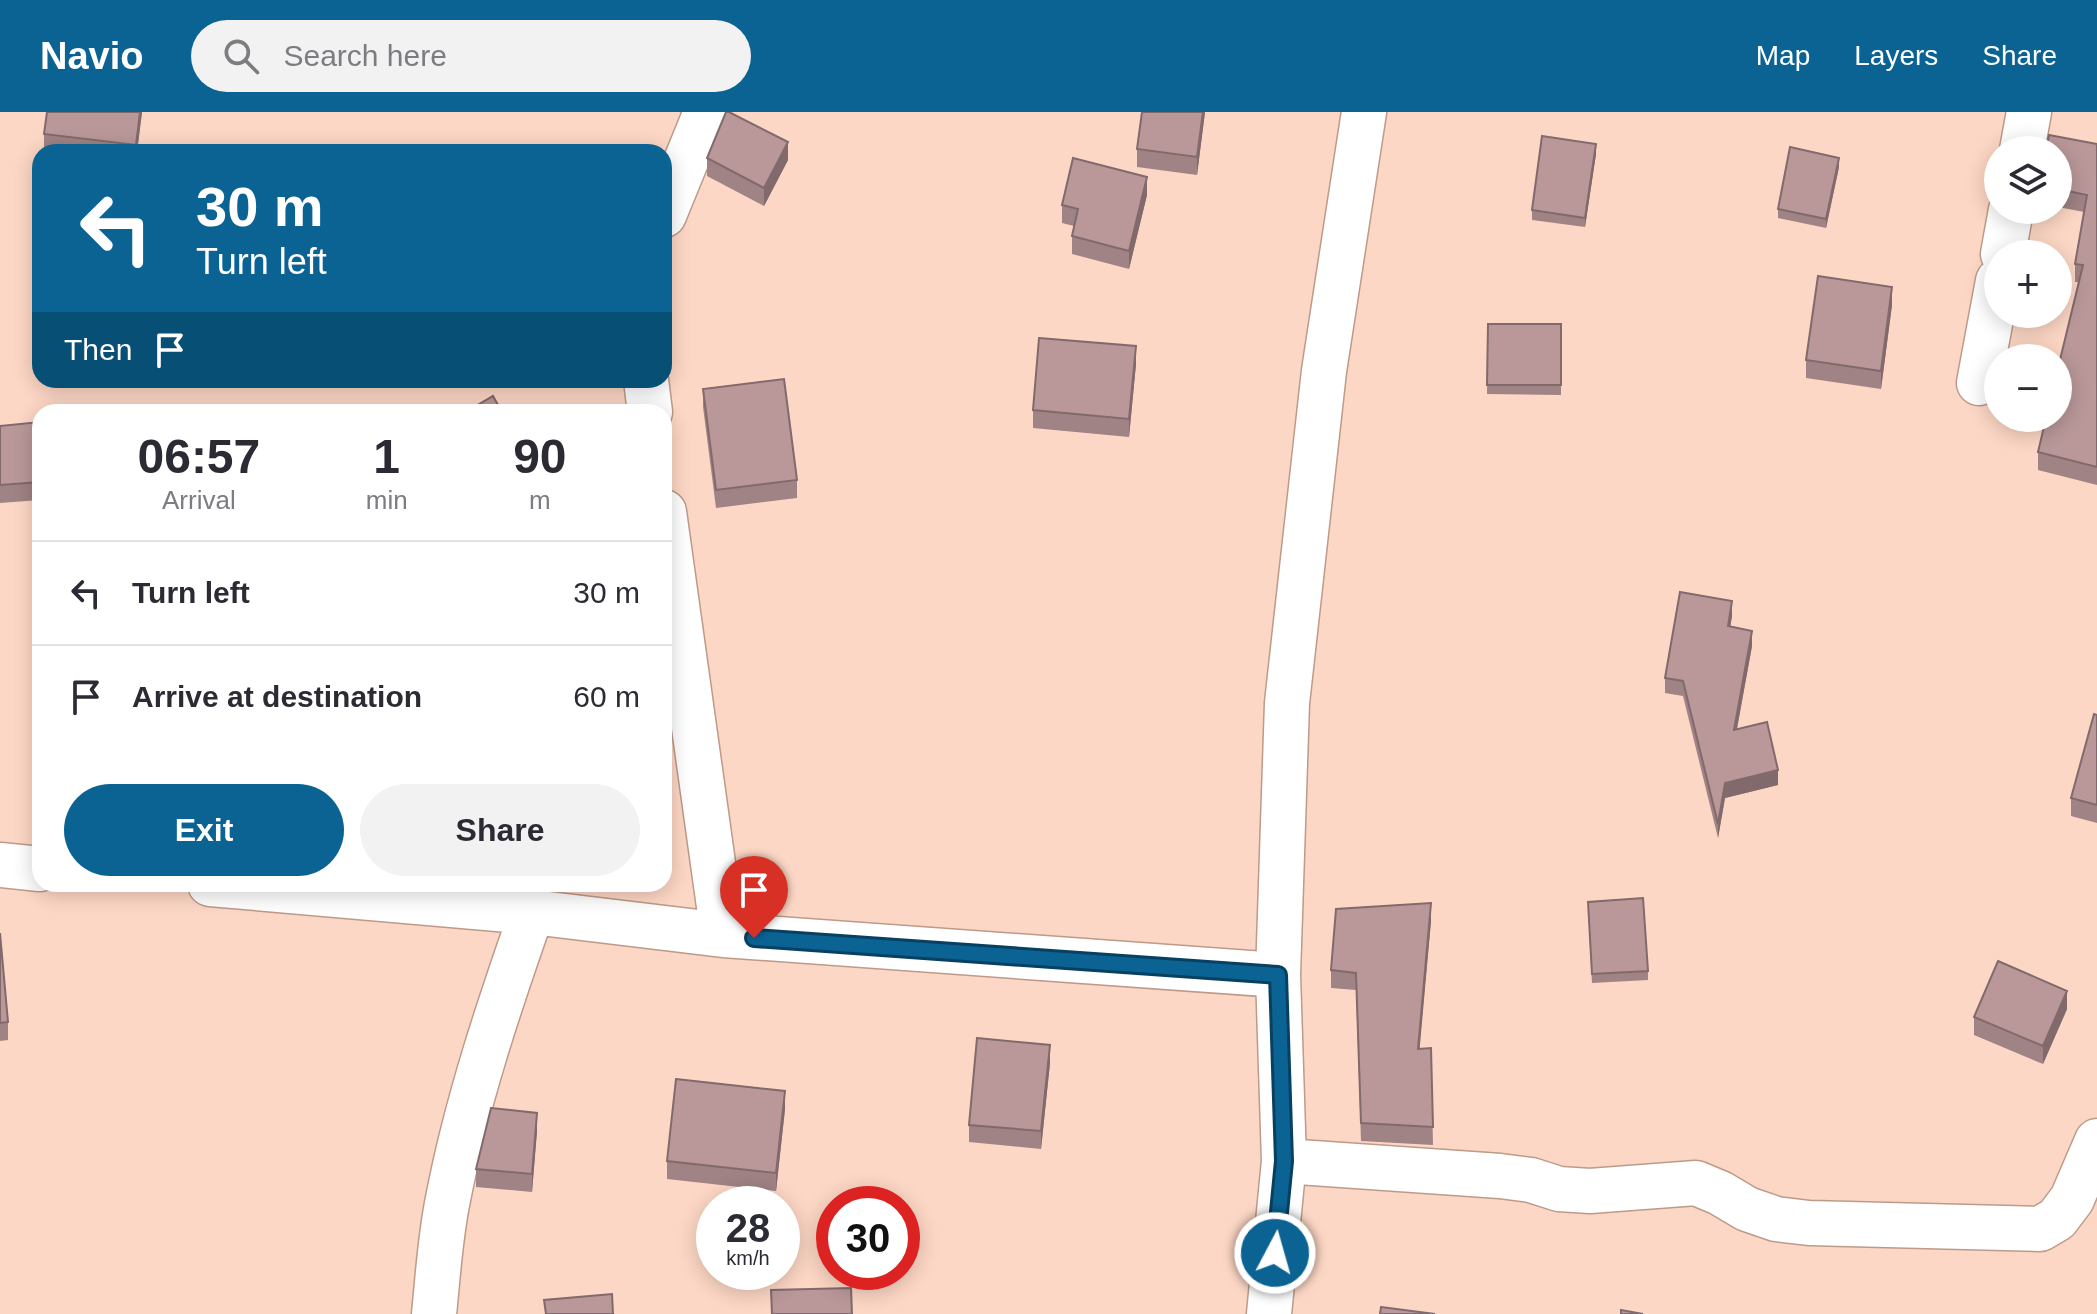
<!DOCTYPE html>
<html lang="en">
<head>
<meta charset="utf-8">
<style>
	:root { --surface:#fff; --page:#f2f2f3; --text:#2b2b33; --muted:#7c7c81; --line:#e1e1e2; --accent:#0b6394 }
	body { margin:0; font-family:Helvetica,sans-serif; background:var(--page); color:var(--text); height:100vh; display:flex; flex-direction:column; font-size:30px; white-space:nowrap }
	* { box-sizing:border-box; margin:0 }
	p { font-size:26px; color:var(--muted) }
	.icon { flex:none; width:44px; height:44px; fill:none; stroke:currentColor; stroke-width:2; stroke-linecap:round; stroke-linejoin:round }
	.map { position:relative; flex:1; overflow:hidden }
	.sheet { position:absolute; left:32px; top:292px; width:640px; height:488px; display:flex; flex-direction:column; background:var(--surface); border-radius:24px; box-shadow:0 4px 20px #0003 }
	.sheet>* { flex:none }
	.hud { position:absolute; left:32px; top:32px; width:640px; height:244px; border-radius:24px; box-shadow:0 4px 20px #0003; background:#0b6394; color:#fff; overflow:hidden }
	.tools { position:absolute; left:1984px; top:24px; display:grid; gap:16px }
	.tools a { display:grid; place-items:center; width:88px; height:88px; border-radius:50%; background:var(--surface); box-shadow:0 4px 20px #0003; font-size:40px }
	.speed { position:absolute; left:696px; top:1074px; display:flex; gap:16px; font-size:40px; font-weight:700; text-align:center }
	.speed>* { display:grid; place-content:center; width:104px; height:104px; border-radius:50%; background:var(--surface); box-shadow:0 4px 20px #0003; line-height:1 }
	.speed small { font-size:20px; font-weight:400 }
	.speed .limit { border:12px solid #d22; background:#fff; color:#111 }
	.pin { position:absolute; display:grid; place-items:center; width:68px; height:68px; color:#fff; margin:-82px -34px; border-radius:50% 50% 50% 0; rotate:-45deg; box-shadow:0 0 8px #0007 }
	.pin .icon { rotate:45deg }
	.me { position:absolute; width:88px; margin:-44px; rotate:6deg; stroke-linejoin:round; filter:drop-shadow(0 0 6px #0008) }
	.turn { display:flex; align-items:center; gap:28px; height:168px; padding:0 32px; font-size:36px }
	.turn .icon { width:104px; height:104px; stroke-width:2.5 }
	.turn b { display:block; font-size:56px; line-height:68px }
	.then { display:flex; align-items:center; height:76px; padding:0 32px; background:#0003; gap:16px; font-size:30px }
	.eta { display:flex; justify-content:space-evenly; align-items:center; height:136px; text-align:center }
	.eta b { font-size:48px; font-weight:800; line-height:56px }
	.action { display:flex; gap:16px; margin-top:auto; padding:16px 32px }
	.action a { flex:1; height:92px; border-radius:48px; background:var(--accent); color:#fff; font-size:32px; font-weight:800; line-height:92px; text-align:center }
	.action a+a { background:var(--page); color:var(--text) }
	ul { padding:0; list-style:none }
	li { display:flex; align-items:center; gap:24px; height:104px; padding:0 32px; border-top:2px solid var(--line) }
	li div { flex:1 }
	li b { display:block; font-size:30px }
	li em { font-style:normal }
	header { display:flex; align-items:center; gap:48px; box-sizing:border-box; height:112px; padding:0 40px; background:var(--accent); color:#fff }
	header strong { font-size:38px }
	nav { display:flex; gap:44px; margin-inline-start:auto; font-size:28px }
	.search { width:560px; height:72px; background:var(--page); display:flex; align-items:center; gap:20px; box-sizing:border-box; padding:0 28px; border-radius:44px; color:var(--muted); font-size:30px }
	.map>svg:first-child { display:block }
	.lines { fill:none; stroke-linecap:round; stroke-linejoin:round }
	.street-casing { stroke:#bd9a89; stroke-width:47 }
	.street { stroke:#fff; stroke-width:44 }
	.wall { fill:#a08384 }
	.shaded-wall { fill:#826a6c }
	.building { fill:#ba989a; stroke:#826a6c; stroke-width:2 }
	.route-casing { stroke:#074060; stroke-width:20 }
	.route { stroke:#0b6394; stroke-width:14 }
</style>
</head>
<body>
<header>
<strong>Navio</strong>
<div class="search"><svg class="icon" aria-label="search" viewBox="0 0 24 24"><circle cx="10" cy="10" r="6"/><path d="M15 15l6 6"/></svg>Search here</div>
<nav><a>Map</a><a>Layers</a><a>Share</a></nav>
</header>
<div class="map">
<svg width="2097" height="1202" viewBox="0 0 2097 1202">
	<rect width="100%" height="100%" fill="#fdd7c5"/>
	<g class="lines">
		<defs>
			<path id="street" d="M 2022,38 L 2029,0
				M 664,103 L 706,0
				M 2003,142 L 2011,98
				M 646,268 L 650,300
				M 1979,271 L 1998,169
				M 664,400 L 723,823
				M 0,753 L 40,757
				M 210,772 L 532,800 L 723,823 L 1278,863
				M 1284,1049 L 1500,1064 L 1531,1068 L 1559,1077 L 1590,1079 L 1696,1071 L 1720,1081 L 1747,1097 L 1776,1107 L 1809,1111 L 2040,1117 L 2057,1107 L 2072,1087 L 2097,1029
				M 434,1202 C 438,1164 440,1125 448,1087 C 467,989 499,894 532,800
				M 1269,1202 L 1284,1049 L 1278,863 L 1287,591 L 1324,259 L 1364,0"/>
		</defs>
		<use href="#street" class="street-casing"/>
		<use href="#street" class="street"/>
	</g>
	<path class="wall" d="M 142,0 L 137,40 L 44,39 L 44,22 Z
		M 1205,0 L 1197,63 L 1137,55 L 1137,37 Z
		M 2097,32 L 2097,373 L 2038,358 L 2038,340 L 2079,170 L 2075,170 L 2075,152 L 2084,100 L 2058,95 L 2058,38 Z
		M 1596,42 L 1585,115 L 1532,108 L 1532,98 Z
		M 707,46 L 788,48 L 764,94 L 707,64 Z
		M 1839,55 L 1826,116 L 1778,106 L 1778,97 Z
		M 1147,83 L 1129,157 L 1072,142 L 1072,124 L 1074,114 L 1062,111 L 1062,93 Z
		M 1892,193 L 1881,277 L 1806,266 L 1806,248 Z
		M 1488,212 L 1561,212 L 1561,283 L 1487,282 Z
		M 1136,252 L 1129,325 L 1033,316 L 1033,298 Z
		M 703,277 L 797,368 L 797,386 L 716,396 L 703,295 Z
		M 40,310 L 40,388 L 0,391 L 0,314 Z
		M 1732,504 L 1730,515 L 1752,534 L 1737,617 L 1778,673 L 1725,686 L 1718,726 L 1683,584 L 1665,581 L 1665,566 Z
		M 2097,603 L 2097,711 L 2071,704 L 2071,686 Z
		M 1588,799 L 1648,859 L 1648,868 L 1592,871 Z
		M 1431,809 L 1419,937 L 1431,936 L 1433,1033 L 1361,1029 L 1356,878 L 1331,876 L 1331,858 Z
		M 0,821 L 8,910 L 8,928 L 0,929 Z
		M 2067,897 L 2043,952 L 1974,923 L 1974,905 Z
		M 1050,951 L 1041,1037 L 969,1030 L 969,1013 Z
		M 785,997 L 776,1079 L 667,1067 L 667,1049 Z
		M 537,1019 L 532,1080 L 476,1075 L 476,1057 Z"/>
	<path class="shaded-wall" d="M 140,0 L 142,0 L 137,40 L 136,40 Z
		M 1203,0 L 1205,0 L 1197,63 L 1197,45 Z
		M 788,30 L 788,48 L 764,94 L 764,76 Z
		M 1596,32 L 1596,42 L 1585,115 L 1585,106 Z
		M 1839,46 L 1839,55 L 1826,116 L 1826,107 Z
		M 1147,65 L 1147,83 L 1129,157 L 1129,139 Z
		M 1892,175 L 1892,193 L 1881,277 L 1881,259 Z
		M 1136,234 L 1136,252 L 1129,325 L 1129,307 Z
		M 1732,489 L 1732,504 L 1728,529 L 1728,514 Z
		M 1752,519 L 1752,534 L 1734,632 L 1734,618 Z
		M 1778,658 L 1778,673 L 1725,686 L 1718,726 L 1718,712 L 1725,671 Z
		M 1431,791 L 1431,809 L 1418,955 L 1418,937 Z
		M 2067,879 L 2067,897 L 2043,952 L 2043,934 Z
		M 1050,933 L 1050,951 L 1041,1037 L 1041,1019 Z
		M 785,979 L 785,997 L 776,1079 L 776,1061 Z
		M 537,1001 L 537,1019 L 532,1080 L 532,1062 Z"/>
	<path class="building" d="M 47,0 L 140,0 L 136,33 L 44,22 Z
		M 726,0 L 729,0 L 788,30 L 764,76 L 707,46 Z
		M 1142,0 L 1203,0 L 1197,45 L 1137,37 Z
		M 2049,23 L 2097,32 L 2097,355 L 2038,340 L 2046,306 L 2058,306 L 2058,256 L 2083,153 L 2075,152 L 2087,83 L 2058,77 L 2058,38 L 2046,38 Z
		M 1542,24 L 1596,32 L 1585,106 L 1532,98 Z
		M 1790,35 L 1839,46 L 1826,107 L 1778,97 Z
		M 1073,46 L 1147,65 L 1129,139 L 1072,124 L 1078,97 L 1062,93 Z
		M 1818,164 L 1892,175 L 1881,259 L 1806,248 Z
		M 1488,212 L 1561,212 L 1561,273 L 1487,273 Z
		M 1039,226 L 1136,234 L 1129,307 L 1033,298 Z
		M 784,267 L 797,368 L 716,378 L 703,277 Z
		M 493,284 L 502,300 L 466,300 Z
		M 40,310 L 40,370 L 0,373 L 0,314 Z
		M 1680,480 L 1732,489 L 1728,514 L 1752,519 L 1734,618 L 1767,610 L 1778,658 L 1725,671 L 1718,712 L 1683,569 L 1665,566 Z
		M 2094,602 L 2097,603 L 2097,693 L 2071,686 Z
		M 1643,786 L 1648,859 L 1592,862 L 1588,790 Z
		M 1431,791 L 1418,937 L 1431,936 L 1433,1015 L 1361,1011 L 1356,861 L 1331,858 L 1336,797 Z
		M 0,821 L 8,910 L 0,911 Z
		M 1998,849 L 2067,879 L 2043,934 L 1974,905 Z
		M 977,926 L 1050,933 L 1041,1019 L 969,1013 Z
		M 676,967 L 785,979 L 776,1061 L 667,1049 Z
		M 491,996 L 537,1001 L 532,1062 L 476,1057 Z
		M 851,1176 L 852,1202 L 772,1202 L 771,1178 Z
		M 612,1182 L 613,1202 L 546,1202 L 544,1188 Z
		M 1381,1195 L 1435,1202 L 1380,1202 Z
		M 1621,1198 L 1643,1202 L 1621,1202 Z"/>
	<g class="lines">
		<defs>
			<path id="route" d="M 754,826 L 1278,863 L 1284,1049 L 1275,1141"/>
		</defs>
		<use href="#route" class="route-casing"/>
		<use href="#route" class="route"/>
	</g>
</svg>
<div class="tools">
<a><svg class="icon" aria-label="layers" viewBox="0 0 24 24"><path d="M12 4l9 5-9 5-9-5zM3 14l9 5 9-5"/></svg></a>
<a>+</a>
<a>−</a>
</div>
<div class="speed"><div>28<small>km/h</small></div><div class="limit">30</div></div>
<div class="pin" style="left:754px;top:826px;background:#d93025"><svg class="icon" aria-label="arrive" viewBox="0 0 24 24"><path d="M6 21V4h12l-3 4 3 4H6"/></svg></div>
<svg class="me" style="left:1275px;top:1141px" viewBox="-20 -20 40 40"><circle r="17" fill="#0b6394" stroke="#fff" stroke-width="3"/><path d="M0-11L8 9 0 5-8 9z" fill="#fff"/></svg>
<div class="hud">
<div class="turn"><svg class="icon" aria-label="left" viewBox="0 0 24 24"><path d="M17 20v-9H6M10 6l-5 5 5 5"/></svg><div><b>30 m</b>Turn left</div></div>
<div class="then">Then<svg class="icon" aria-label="arrive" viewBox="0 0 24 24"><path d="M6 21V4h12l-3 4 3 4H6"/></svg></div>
</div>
<section class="sheet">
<div class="eta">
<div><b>06:57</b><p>Arrival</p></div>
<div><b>1</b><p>min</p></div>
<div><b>90</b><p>m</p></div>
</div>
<ul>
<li><svg class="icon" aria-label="left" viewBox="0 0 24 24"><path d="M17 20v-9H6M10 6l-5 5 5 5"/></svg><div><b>Turn left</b></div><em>30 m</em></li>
<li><svg class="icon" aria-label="arrive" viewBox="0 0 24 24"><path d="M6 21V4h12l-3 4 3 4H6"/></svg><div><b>Arrive at destination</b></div><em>60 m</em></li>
</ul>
<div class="action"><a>Exit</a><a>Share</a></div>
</section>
</div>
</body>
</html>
